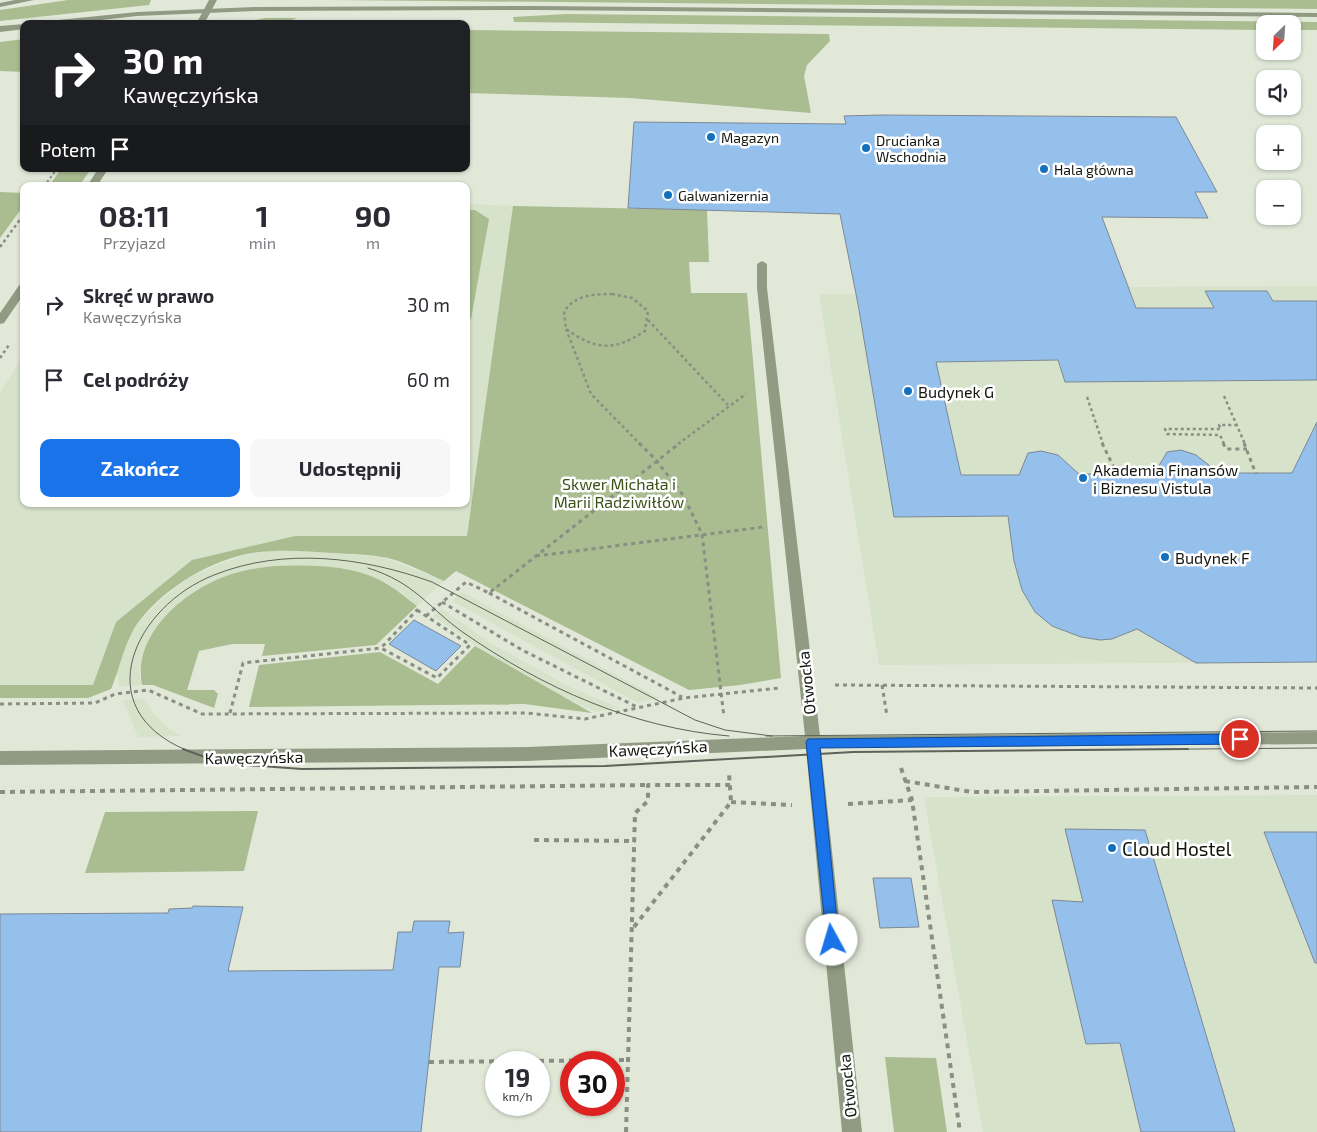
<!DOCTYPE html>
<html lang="pl">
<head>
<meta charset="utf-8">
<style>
	:root { --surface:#fff; --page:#f7f7f7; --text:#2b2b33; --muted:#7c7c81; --accent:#1a73e8 }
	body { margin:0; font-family:"Exo 2",sans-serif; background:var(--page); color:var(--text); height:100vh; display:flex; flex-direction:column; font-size:19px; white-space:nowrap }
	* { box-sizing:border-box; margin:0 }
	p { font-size:16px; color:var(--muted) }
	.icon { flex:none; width:28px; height:28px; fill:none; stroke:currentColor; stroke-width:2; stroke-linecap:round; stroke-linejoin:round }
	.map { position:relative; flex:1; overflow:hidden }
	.side { position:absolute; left:20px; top:182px; width:450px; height:325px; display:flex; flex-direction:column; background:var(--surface); border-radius:10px; box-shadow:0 1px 4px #0004 }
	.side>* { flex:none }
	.guide { position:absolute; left:20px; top:20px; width:450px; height:152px; border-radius:10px; box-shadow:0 1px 4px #0004; background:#202124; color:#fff; overflow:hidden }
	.needle { width:32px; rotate:205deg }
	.buttons { position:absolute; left:1256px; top:15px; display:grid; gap:10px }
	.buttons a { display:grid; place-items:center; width:45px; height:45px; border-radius:10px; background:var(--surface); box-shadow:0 1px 4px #0004; font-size:25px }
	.speed { position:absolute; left:485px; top:1051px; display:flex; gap:10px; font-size:25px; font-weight:700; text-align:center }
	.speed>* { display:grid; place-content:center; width:65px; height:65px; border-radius:50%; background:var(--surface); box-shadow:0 1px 4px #0004; line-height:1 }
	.speed small { font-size:12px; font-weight:400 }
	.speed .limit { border:8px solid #d22; background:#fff; color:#111 }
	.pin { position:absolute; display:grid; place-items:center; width:42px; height:42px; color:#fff; margin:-21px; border:2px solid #fff; border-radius:50%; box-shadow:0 1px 5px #0007 }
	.me { position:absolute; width:55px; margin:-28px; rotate:354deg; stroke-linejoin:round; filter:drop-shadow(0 0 4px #0008) }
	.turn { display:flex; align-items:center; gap:18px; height:105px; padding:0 20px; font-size:22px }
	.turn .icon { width:65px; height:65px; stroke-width:2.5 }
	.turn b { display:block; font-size:35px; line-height:42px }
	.then { display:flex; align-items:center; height:48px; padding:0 20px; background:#0003; gap:10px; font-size:19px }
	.eta { display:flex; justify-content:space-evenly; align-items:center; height:85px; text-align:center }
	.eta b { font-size:30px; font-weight:700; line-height:35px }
	.primary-button { display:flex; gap:10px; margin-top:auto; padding:10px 20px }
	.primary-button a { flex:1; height:58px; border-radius:10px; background:var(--accent); color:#fff; font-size:20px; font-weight:700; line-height:58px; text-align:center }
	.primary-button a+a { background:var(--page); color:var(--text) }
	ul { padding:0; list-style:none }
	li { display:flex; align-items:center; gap:15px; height:75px; padding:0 20px }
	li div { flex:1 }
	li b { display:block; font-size:19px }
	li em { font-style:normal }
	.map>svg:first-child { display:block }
	.built { fill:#d7e2ca }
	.green { fill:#a9bd90 }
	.building { fill:#96c0ec; stroke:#7c8894 }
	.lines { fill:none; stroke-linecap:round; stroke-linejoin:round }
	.path-far3 { stroke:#8a8f83; stroke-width:2; stroke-dasharray:2.5 2.5; stroke-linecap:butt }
	.path-far2 { stroke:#8a8f83; stroke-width:2.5; stroke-dasharray:3 3; stroke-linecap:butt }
	.path-far1 { stroke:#8a8f83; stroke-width:3; stroke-dasharray:4 4; stroke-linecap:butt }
	.path { stroke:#8a8f83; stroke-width:4; stroke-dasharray:5 5; stroke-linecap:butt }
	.minor { fill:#919b84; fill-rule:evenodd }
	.tertiary { fill:#919b84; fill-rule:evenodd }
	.tram-far1 { stroke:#5f6259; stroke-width:1 }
	.tram { stroke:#5f6259; stroke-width:2 }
	.route { fill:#1a73e8; stroke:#114b97 }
	.poi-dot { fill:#1470bc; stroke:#fff; stroke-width:2 }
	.labels { text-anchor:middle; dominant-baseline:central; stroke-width:5; stroke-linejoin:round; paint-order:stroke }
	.far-poi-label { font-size:14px; fill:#13150f; stroke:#fff; text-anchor:start }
	.poi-label { font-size:16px; fill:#13150f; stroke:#fff; text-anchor:start }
	.park-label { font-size:16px; fill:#3b5017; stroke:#fff }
	.street-label { font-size:16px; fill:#13150f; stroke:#fff }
	.near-poi-label { font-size:19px; fill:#13150f; stroke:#fff; text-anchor:start }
</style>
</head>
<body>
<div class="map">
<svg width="1317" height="1132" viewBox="0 0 1317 1132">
	<rect width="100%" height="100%" fill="#e1e8d8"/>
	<path class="built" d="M 466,204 L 513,206 L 467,536 L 295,536 L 192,560 L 116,622 L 94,685 L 0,685 L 0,393 L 24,355 L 24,504 L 466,504 Z
		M 849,257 L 1088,258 L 1122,270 L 1131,287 L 1317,286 L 1317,662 L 879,665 L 819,294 L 855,294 Z
		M 268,551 L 302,551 L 383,557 L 444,581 L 417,606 L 384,582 L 366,574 L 345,570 L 320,567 L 274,566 L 232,574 L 201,588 L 174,609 L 150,638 L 142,657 L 139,673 L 142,685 L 119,687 L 117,671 L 127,640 L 141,620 L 162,599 L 187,579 L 210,568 L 242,556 Z
		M 462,592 L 659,698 L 638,703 L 452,601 Z
		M 442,609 L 492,644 L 574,689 L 620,708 L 596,712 L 566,698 L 484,651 L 433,616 Z
		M 143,698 L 155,716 L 169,729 L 181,736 L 138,737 L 123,700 Z
		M 1317,795 L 1317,1132 L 983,1132 L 924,797 Z"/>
	<path class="green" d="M 68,0 L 151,0 L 149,5 L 0,21 L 0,10 Z
		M 331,0 L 1317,0 L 1317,9 Z
		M 567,14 L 1317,22 L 1317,30 L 1293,30 L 1292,24 L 1265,24 L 1265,30 L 514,22 L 513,17 Z
		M 265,18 L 297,18 L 287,22 L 235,24 Z
		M 466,30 L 829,34 L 830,41 L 807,65 L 804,76 L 811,113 L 630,98 L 466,93 Z
		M 24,39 L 24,72 L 0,71 L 0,42 Z
		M 61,169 L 91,169 L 79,186 L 49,186 Z
		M 0,192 L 24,193 L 24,205 L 0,238 Z
		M 513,206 L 707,210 L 709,262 L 689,262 L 691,293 L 747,293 L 781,678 L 740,685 L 689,690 L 456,571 L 444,581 C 426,573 407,563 388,558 C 370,554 350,554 332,553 C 305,551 278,549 252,553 C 211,560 166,587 140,620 C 124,641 121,666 111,689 L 88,698 L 0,698 L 0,685 L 93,685 L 116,622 L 192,560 L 295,536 L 467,536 Z
		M 466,210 L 475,210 L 489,219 L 471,319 L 466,321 Z
		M 274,566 C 309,565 353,564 385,583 C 396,589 406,598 417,606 L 376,645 L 262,656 L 265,644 L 232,644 L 199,651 L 187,690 L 214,690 L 218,694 L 214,708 L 153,685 L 142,685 C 132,633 187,588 232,574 C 246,569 260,568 274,566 Z
		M 475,646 L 592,713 L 524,704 L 249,707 L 259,665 L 380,652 L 438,684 Z
		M 258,811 L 244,871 L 85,873 L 105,812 Z
		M 885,1057 L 936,1058 L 947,1132 L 894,1132 Z"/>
	<path class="building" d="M 881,115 L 1176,117 L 1217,192 L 1195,192 L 1208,218 L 1102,217 L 1136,308 L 1214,308 L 1205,291 L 1267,291 L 1273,301 L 1317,301 L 1317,380 L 1065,382 L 1058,360 L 936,362 L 961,475 L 1019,475 L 1028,453 L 1041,451 L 1058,455 L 1079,474 L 1154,474 L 1167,452 L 1181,450 L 1196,455 L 1219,473 L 1292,473 L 1317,422 L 1317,662 L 1196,663 L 1137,629 L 1112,639 L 1100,640 L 1081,637 L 1052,626 L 1035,612 L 1022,590 L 1014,561 L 1008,516 L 894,517 L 858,304 L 840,214 L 628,208 L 634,122 L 846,124 L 844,116 Z
		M 414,620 L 461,646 L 436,671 L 389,644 Z
		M 1065,829 L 1145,830 L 1235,1132 L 1141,1132 L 1120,1043 L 1086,1044 L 1052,900 L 1083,902 Z
		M 1264,832 L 1317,832 L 1317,963 L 1315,963 Z
		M 873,878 L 911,878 L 919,927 L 880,928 Z
		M 193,906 L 243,907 L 228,971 L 393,970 L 398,932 L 412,932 L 414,921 L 450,921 L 448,933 L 464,932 L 460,967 L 439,967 L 421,1132 L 0,1132 L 0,914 L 168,913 L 169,909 L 192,908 Z"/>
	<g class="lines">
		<path class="path-far3" d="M 44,186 L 57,169"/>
		<path class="path-far2" d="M 0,247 L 24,214
			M 612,294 L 632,298 L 648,311 L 645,331 C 613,352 596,350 566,329 L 564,312 C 574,295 594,294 612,294 Z
			M 648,320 L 728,405
			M 566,329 L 591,394 L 640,444
			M 0,358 L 9,345
			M 1224,396 L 1245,444
			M 1087,397 L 1103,444
			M 678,444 L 746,394
			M 1224,444 L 1220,435 L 1167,434 L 1165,429 L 1221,429 L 1219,425 L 1237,425"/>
		<path class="path-far1" d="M 639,443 L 656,460 L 683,495 L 702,534 L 724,717
			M 1102,443 L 1117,474
			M 1223,443 L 1226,449 L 1247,449
			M 1244,443 L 1256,474
			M 536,556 L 763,527
			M 489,593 L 682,697
			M 442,602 L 522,650 L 637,707
			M 417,610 L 470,645 L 437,678 L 381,648 Z
			M 426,616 L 466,582 L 489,593 L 680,443
			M 835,685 L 1317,688
			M 882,685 L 887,716
			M 0,704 L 95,703 L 115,694 L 148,690 L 202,714 L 527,713 L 585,719 L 684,698 L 779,688
			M 230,713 L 243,663 L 381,648"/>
		<path class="path" d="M 901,768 L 912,800
			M 905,781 L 972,792 L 1317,787
			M 0,792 L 648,785
			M 731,802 L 792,805
			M 848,804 L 912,800 L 960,1132
			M 534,840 L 635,841
			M 634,927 L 731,802 L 729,773
			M 429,1062 L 629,1060
			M 626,1132 L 635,813 L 648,801 L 648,785 L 730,785"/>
		<path class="minor" d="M 209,0 L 217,0 L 204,24 L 196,24 Z
			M 98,169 L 108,169 L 97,186 L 87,186 Z
			M 762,261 L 767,264 L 767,288 L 820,736 L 1317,732 L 1317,744 L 821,748 L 862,1132 L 842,1132 L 806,749 L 527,761 L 0,765 L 0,751 L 527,747 L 805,736 L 757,288 L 757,264 Z
			M 24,283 L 24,294 L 4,323 L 0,324 L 0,313 L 20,284 Z"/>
		<path class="tertiary" d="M 15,0 L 34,0 L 0,7 L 0,3 Z
			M 537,6 L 1317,13 L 1317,17 L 537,10 L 254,11 L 137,16 L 66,24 L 35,24 L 39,22 L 137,12 L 254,7 Z
			M 24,24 L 24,29 L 0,32 L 0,26 Z"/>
		<path class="tram-far1" d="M 368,568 C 416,583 427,607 464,633 C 543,688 633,728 729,736
			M 766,736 L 1317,731
			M 186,750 C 86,708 135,606 214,575 C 284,547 363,557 432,582 L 695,720 L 725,730 L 772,736
			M 1080,750 L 1317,748"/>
		<path class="tram" d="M 183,749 L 210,759 L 232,764 L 302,769 L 605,766 L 853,752 L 1188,749"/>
	</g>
	<path class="route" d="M 1240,734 L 1246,739 L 1240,744 L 820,748 L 839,940 L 837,945 L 832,947 L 827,945 L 806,742 L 808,739 Z"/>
	<g class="poi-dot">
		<circle cx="711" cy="137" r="5"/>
		<circle cx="866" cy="148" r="5"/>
		<circle cx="1044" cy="169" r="5"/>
		<circle cx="668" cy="195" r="5"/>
		<circle cx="908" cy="391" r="5"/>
		<circle cx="1083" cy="478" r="5"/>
		<circle cx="1165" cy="557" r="5"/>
		<circle cx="1112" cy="848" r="5"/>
	</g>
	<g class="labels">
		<g class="far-poi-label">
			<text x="721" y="137">Magazyn</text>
			<text x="876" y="140">Drucianka<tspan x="876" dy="16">Wschodnia</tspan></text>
			<text x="1054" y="169">Hala główna</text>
			<text x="678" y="195">Galwanizernia</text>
		</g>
		<g class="poi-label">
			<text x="918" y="391">Budynek G</text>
			<text x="1093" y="469">Akademia Finansów<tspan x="1093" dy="18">i Biznesu Vistula</tspan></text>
			<text x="1175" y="557">Budynek F</text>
		</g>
		<g class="park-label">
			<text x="619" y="483">Skwer Michała i<tspan x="619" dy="18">Marii Radziwiłłów</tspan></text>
		</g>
		<g class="street-label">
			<text transform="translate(806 683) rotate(-96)">Otwocka</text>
			<text transform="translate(658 748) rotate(-3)">Kawęczyńska</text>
			<text transform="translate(254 757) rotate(-1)">Kawęczyńska</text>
			<text transform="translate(847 1086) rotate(-96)">Otwocka</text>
		</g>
		<g class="near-poi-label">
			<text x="1122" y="848">Cloud Hostel</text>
		</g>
	</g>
</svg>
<div class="buttons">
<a><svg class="needle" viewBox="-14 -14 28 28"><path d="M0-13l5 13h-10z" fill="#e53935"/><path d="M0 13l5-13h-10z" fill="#7c7c81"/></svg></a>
<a><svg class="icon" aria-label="sound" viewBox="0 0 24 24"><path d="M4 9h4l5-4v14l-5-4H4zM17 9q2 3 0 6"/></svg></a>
<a>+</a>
<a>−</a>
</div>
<div class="speed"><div>19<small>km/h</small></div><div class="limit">30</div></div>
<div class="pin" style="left:1240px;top:739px;background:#d93025"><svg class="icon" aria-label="arrive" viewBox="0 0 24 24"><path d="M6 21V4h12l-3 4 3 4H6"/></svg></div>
<svg class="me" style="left:832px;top:940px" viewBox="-20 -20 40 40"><circle r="19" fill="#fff"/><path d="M0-13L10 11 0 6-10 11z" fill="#1a73e8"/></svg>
<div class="guide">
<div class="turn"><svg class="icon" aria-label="right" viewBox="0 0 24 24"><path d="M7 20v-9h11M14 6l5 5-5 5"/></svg><div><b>30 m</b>Kawęczyńska</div></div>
<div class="then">Potem<svg class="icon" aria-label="arrive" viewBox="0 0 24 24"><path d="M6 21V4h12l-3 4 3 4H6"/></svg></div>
</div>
<section class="side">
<div class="eta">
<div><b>08:11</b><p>Przyjazd</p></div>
<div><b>1</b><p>min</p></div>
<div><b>90</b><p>m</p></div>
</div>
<ul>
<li><svg class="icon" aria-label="right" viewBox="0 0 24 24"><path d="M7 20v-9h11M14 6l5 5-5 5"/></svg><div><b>Skręć w prawo</b><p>Kawęczyńska</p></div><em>30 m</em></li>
<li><svg class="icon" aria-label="arrive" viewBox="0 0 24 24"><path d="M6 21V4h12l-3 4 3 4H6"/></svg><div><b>Cel podróży</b></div><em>60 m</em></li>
</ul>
<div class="primary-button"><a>Zakończ</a><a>Udostępnij</a></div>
</section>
</div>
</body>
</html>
